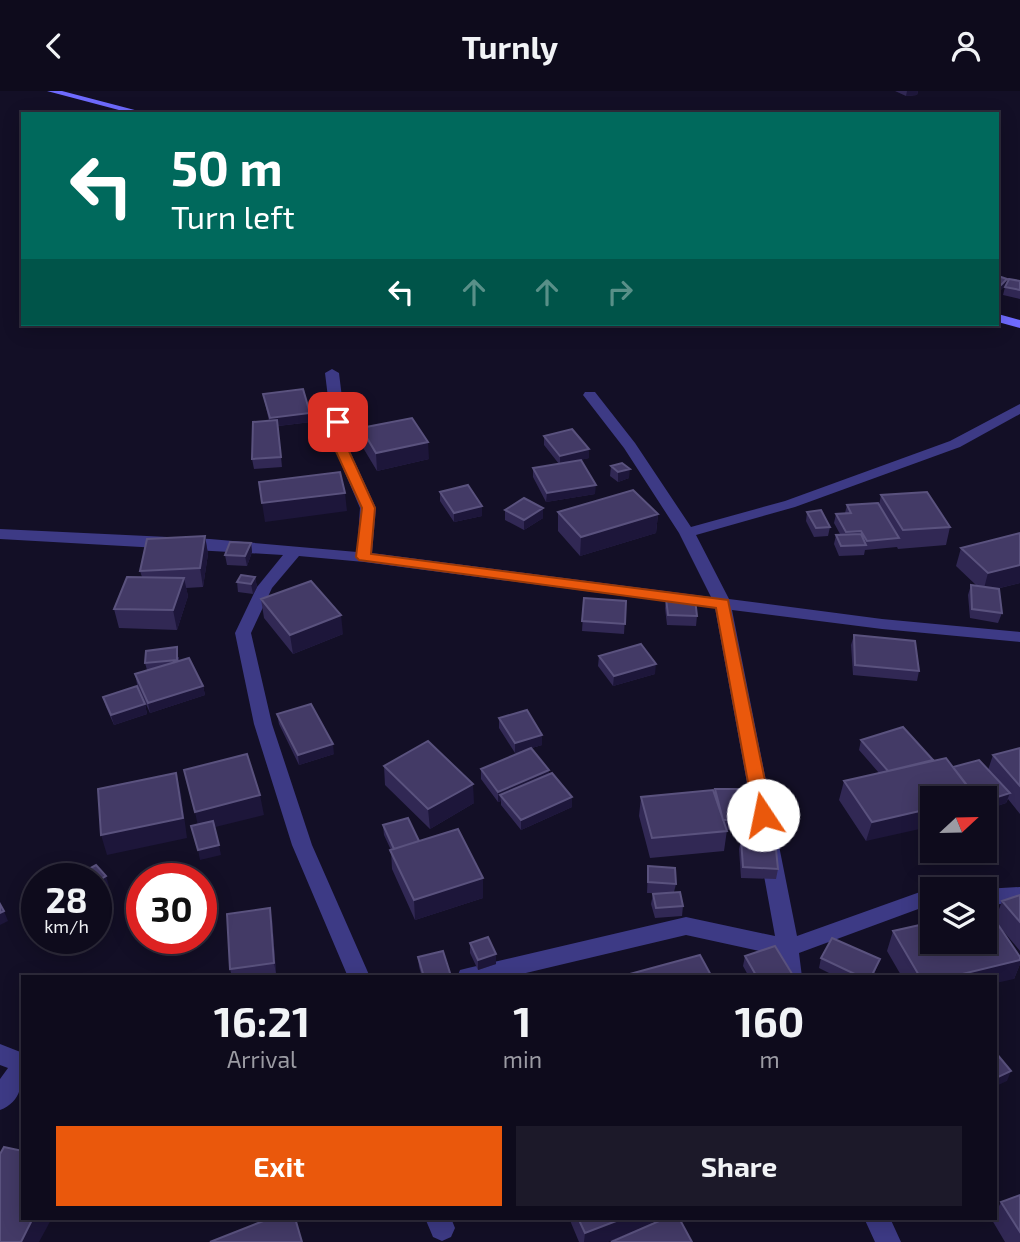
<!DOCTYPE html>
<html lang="en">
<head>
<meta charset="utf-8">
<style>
	:root { --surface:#0e0b1c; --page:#1c1929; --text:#f1f3f6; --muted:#9b9ba3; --line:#2e2b3b; --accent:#ea580c }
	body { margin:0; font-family:"Exo 2",sans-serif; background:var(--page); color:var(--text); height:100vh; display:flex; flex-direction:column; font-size:26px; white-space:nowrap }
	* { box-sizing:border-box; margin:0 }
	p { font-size:23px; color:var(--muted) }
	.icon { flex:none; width:38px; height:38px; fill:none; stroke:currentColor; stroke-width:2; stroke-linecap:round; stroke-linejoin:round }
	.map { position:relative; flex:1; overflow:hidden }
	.drawer { position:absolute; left:21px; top:884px; width:976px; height:245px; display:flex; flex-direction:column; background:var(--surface); border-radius:0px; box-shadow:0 4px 18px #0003,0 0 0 2px var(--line) }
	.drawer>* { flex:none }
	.top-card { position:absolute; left:21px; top:21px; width:978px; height:214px; border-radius:0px; box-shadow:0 4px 18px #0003,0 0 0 2px var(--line); background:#00695c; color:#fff; overflow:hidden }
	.needle { width:46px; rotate:68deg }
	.tools { position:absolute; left:920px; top:695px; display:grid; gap:14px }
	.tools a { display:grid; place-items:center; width:77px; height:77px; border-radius:0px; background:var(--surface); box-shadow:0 4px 18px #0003,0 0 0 2px var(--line); font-size:35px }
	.speed { position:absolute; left:21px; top:772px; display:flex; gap:14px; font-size:35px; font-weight:700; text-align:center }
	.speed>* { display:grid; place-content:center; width:91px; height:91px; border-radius:50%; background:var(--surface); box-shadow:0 4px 18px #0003,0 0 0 2px var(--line); line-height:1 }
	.speed small { font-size:18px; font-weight:400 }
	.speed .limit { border:10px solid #d22; background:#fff; color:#111 }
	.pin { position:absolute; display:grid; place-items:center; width:60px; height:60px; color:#fff; margin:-30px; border-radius:14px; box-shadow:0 4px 10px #0006 }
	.me { position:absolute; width:77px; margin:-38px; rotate:349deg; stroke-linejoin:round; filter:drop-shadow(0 0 5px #0008) }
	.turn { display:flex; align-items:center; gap:24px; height:147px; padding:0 35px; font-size:32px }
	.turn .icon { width:91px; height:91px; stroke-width:2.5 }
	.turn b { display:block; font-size:49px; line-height:60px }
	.lanes { display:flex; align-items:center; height:66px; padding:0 35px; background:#0003; justify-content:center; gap:35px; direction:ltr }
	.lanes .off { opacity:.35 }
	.eta { display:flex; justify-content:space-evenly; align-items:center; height:119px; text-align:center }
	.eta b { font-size:42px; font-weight:700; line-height:49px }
	.cta { display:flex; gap:14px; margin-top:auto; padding:14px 35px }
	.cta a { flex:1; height:80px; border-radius:0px; background:var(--accent); color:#fff; font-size:28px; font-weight:700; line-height:80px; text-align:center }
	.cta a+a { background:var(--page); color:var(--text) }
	header { display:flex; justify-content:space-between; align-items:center; height:91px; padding:0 35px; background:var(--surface); font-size:32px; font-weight:700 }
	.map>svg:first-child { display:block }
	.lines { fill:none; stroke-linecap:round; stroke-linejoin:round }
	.street { fill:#3d3a85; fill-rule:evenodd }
	.secondary { fill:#6f6bff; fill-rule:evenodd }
	.wall { fill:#312854 }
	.shaded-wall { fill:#1d163a }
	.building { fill:#433a66; stroke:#5a527e; stroke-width:2 }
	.route { fill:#ea580c; stroke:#983908; stroke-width:2 }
</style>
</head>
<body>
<header><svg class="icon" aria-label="back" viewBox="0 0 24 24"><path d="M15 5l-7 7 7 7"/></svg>Turnly<svg class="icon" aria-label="person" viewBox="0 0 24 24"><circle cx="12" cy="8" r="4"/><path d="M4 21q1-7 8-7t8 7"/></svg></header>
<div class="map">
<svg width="1020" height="1151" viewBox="0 0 1020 1151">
	<rect width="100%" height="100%" fill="#130f26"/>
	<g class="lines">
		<path class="street" d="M 332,278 L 339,282 L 348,356 L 376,417 L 372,462 L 711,506 L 679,442 L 624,357 L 583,304 L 585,301 L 595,301 L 635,352 L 691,436 L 785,410 L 950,350 L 1020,313 L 1020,323 L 960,356 L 795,416 L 696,444 L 729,508 L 882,528 L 1020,541 L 1020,551 L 882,538 L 732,519 L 797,845 L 920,801 L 933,801 L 933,817 L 921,817 L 799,862 L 802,886 L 780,886 L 778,864 L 686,844 L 509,886 L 457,886 L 460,879 L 468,877 L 686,826 L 775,845 L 715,517 L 364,471 L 299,465 L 272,497 L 251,542 L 272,633 L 312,754 L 370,886 L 348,886 L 292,754 L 254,633 L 235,542 L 257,496 L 283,464 L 0,448 L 0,438 L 210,448 L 357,461 L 360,417 L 334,356 L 325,282 Z
			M 1020,796 L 1020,812 L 985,814 L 984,798 Z
			M 0,953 L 23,962 C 23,984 25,1010 0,1019 L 0,988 L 8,977 L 0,974 Z
			M 425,1127 L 451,1127 L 455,1137 L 451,1146 L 442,1150 L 433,1146 Z
			M 864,1127 L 890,1127 L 901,1151 L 875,1151 Z"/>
		<path class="secondary" d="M 47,0 L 62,0 L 150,23 L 134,23 Z
			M 998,223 L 1020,229 L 1020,237 L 998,231 Z"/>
	</g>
	<path class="wall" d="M 895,0 L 918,0 L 917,4 L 906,5 Z
		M 1020,190 L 1020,208 L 1003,204 L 1005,196 Z
		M 866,233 L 894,233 L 893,237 L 866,234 Z
		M 263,303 L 311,331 L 278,335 L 282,376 L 254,378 L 252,368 L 269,330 Z
		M 361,337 L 429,368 L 377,380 L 362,355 Z
		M 544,345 L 589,358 L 589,367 L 575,370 L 595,403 L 546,411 L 533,386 L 533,377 L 559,373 L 544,354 Z
		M 611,375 L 629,387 L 618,391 L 610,385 Z
		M 440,401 L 482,425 L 454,431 L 440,410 Z
		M 881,404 L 950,436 L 946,454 L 898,458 L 897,456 L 865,459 L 864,464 L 839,465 L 834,453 L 836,444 L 840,443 L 834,432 L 836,423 L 845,422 L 847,414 L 879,414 Z
		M 505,419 L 543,427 L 524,439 L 505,429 Z
		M 558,421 L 658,423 L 656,442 L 580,465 L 558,440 Z
		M 807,421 L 830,436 L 828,445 L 814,446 L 806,430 Z
		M 205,445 L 208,463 L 203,496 L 186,497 L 188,505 L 177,539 L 119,537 L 114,518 L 142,486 L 140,480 Z
		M 251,452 L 252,461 L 247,475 L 227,474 L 225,464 Z
		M 961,457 L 1020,492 L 996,498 L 1002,522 L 998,532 L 970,527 L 968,504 L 971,494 L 977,495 L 956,475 Z
		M 255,486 L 257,496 L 253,503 L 238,501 L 237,491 Z
		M 584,507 L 626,510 L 624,543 L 582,540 Z
		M 666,507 L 697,525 L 696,535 L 667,534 L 665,517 Z
		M 261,508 L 343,543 L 293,563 L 264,527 Z
		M 854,544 L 919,580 L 917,590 L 853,584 L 851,554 Z
		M 599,565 L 655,583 L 613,595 L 598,575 Z
		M 179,566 L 179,570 L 203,595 L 205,604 L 150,622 L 137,593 L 135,583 L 147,579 L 145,572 Z
		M 103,606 L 145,613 L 147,623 L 114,634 L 106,616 Z
		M 277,623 L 334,663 L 299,674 L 279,633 Z
		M 499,627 L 542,654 L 515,662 L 499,637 Z
		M 861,649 L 933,669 L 953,676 L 988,679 L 993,664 L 1020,657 L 1020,723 L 1008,708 L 1006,712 L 985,719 L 985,707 L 933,707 L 866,750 L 839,709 L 844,690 L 879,682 L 859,659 Z
		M 384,675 L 474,712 L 430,738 L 385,694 Z
		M 481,678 L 549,679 L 549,683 L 572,706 L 572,716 L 521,739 L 501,714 L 501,710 L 498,711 L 481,688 Z
		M 715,698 L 761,728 L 759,738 L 727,739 L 724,760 L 650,767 L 639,725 L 641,706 L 714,704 Z
		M 383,734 L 419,750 L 483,787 L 483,807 L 415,829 L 392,778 L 391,759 L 384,744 Z
		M 741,748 L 778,778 L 776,788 L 741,787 L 739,758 Z
		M 648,775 L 676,793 L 674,801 L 683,815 L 682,825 L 655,827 L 651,813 L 653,803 L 660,802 L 647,802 Z
		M 1020,804 L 1020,860 L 999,835 L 1020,866 L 1020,873 L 1014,888 L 996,886 L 902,886 L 887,860 L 893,840 L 995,829 L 1002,810 Z
		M 272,827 L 276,882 L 253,886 L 232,886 L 230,878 Z
		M 470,852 L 496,873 L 478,879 L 470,862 Z
		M 745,865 L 794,886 L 749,886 L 743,875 Z
		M 418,866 L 451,886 L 422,886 L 419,876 Z
		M 821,867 L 880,868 L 873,886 L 837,886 L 819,877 Z
		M 1020,1104 L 1020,1151 L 1005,1151 L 992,1129 L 993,1127 L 996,1127 L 996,1121 L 1001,1111 Z
		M 569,1127 L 653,1127 L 647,1135 L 607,1151 L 579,1151 Z"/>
	<path class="shaded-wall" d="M 907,0 L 918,0 L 917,4 L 906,5 Z
		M 1007,188 L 1004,196 L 998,203 L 998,197 Z
		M 310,322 L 311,331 L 278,335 L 282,376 L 278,335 L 271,336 L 270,327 Z
		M 428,351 L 429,368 L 377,380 L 376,362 Z
		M 589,358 L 589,367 L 560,374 L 560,365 Z
		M 630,378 L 629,387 L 618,391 L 618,381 Z
		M 596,394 L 595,403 L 546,411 L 547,402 Z
		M 345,402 L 347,420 L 265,431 L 262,412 Z
		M 482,415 L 482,425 L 454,431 L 454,422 Z
		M 543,417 L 543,427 L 524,439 L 524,429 Z
		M 658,423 L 656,442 L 580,465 L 581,446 Z
		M 205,445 L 208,463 L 203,496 L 200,477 Z
		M 251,452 L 252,461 L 247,475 L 245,465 Z
		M 1020,474 L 1020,492 L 983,501 L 988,482 Z
		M 255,486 L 257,496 L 253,503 L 251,493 Z
		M 184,487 L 188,505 L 177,539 L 173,519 Z
		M 341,524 L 343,543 L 293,563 L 290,544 Z
		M 656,573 L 655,583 L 613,595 L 614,585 Z
		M 203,595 L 205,604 L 150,622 L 148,612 Z
		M 145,613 L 147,623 L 114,634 L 111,624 Z
		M 542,644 L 542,654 L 515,662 L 515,652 Z
		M 333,653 L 334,663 L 299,674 L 298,664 Z
		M 549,679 L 549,689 L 500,704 L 501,710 L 498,711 L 498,701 Z
		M 176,682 L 181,702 L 187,747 L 107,764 L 101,744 Z
		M 473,693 L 474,712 L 430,738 L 428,718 Z
		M 1010,702 L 1006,712 L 985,719 L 985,710 Z
		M 260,704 L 264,724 L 199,740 L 195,721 Z
		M 572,706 L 572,716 L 521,739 L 521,729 Z
		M 933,717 L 933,735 L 866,750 L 872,731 Z
		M 219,754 L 221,764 L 200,769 L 198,759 Z
		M 106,785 L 109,795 L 96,803 L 96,791 Z
		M 483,787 L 483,807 L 415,829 L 414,809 Z
		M 270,817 L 272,827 L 276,882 L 274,872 Z
		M 4,820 L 8,830 L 0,834 L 0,822 Z
		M 496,863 L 496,873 L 478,879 L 478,869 Z
		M 1020,869 L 1020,873 L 1014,888 L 996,892 L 996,886 L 950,886 Z
		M 1011,980 L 1007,990 L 996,995 L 996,987 Z
		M 33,1127 L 52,1127 L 39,1151 L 21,1151 Z
		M 624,1127 L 653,1127 L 652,1133 L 607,1151 L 584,1151 L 585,1142 Z"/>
	<path class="building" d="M 998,185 L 1007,188 L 998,197 Z
		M 1009,188 L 1020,190 L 1020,199 L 1005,196 Z
		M 303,298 L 310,322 L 270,327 L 263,303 Z
		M 412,327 L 428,351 L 376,362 L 361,337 Z
		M 277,329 L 281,366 L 252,368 L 253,331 Z
		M 572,338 L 589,358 L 560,365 L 544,345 Z
		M 581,369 L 596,394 L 547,402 L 533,377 Z
		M 622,372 L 630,378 L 618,381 L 611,375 Z
		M 340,381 L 345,402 L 262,412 L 259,391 Z
		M 468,394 L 482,415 L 454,422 L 440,401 Z
		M 633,399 L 658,423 L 581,446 L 558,421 Z
		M 927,401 L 950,436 L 903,439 L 881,404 Z
		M 524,407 L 543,417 L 524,429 L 505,419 Z
		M 878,412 L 899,447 L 867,450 L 861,440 L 846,441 L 836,423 L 851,422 L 847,414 Z
		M 821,419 L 830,436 L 816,437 L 807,421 Z
		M 1020,442 L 1020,474 L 988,482 L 961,457 Z
		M 861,443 L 866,454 L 841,455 L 836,444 Z
		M 205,445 L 200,477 L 140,480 L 147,448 Z
		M 230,451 L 251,452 L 245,465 L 225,464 Z
		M 241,484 L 255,486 L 251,493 L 237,491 Z
		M 127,486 L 184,487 L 173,519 L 114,518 Z
		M 311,490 L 341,524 L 290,544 L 261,508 Z
		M 971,494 L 999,498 L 1002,522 L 972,518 Z
		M 584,507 L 626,510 L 625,533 L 582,530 Z
		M 666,507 L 695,508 L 697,525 L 668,524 Z
		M 854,544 L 915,550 L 919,580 L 855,574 Z
		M 641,553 L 656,573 L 614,585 L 599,565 Z
		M 177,556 L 177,569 L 145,572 L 146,560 Z
		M 189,567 L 203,595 L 148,612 L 135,583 Z
		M 137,595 L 145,613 L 111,624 L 103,606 Z
		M 311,613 L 333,653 L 298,664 L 277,623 Z
		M 527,619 L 542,644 L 515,652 L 499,627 Z
		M 903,636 L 933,669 L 888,680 L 861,649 Z
		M 428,650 L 473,693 L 428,718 L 384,675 Z
		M 531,657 L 549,679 L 498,701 L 481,678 Z
		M 1020,657 L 1020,695 L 993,664 Z
		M 247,663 L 260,704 L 195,721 L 184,679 Z
		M 946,667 L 976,707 L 933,707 L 933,717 L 872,731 L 844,690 Z
		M 979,669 L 1010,702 L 985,710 L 985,707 L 977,707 L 953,676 Z
		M 176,682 L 183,727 L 101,744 L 98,698 Z
		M 552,682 L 572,706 L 521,729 L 500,704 Z
		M 715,698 L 754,698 L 761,728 L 723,729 Z
		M 713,699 L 727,740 L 652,747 L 641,706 Z
		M 408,727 L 419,750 L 394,758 L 383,734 Z
		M 213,730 L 219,754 L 198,759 L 191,735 Z
		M 458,738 L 483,787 L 414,809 L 390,759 Z
		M 741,748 L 775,749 L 778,778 L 743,776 Z
		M 96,774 L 106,785 L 96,791 L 96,788 L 76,788 L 74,786 Z
		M 648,775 L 675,777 L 676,793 L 648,791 Z
		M 680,801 L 683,815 L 656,817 L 653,803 Z
		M 1020,804 L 1020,831 L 1002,810 Z
		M 0,813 L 4,820 L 0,822 Z
		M 270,817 L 274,872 L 230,878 L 227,823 Z
		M 985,819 L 988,819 L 1020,866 L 1020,869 L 950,886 L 920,886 L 893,840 L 933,831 L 933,850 L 985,850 Z
		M 488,846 L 496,863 L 478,869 L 470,852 Z
		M 832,847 L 880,868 L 871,886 L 861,886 L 821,867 Z
		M 775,855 L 794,886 L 757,886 L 745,865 Z
		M 443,860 L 451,885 L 424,886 L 418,866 Z
		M 700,864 L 712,886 L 626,886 L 626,884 Z
		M 996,962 L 1011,980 L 996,987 Z
		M 4,1056 L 23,1060 L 23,1127 L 33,1127 L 21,1151 L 0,1151 L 0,1063 Z
		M 1020,1104 L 1020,1141 L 1001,1111 Z
		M 271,1127 L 295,1127 L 302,1151 L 210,1151 Z
		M 578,1127 L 624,1127 L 585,1142 Z
		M 666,1127 L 679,1127 L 692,1151 L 611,1151 Z"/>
	<path class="route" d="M 338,327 L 344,331 L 347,356 L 375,417 L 371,463 L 728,509 L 772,724 L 769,729 L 757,729 L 754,724 L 716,517 L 359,469 L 356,466 L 362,417 L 334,356 L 331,331 Z"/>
</svg>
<div class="tools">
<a><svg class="needle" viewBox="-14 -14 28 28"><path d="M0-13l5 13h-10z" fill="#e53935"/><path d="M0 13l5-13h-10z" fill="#9b9ba3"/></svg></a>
<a><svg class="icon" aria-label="layers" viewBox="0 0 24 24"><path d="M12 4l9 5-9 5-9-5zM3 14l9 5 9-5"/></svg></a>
</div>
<div class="speed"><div>28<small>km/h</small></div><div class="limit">30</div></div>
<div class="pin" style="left:338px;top:331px;background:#d93025"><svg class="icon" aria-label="arrive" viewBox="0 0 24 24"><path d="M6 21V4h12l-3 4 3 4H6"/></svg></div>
<svg class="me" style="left:763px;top:724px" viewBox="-20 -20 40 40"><circle r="19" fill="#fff"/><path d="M0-13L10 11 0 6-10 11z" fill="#ea580c"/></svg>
<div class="top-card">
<div class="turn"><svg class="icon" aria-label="left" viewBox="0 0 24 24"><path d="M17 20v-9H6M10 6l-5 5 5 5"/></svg><div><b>50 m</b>Turn left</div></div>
<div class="lanes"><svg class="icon" aria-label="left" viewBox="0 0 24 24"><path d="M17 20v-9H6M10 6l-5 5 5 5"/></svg><svg class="icon off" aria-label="ahead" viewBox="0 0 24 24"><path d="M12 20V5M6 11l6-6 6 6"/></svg><svg class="icon off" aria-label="ahead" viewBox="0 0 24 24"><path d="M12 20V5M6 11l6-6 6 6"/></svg><svg class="icon off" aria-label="right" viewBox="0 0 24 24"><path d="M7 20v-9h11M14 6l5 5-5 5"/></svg></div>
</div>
<section class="drawer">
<div class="eta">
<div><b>16:21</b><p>Arrival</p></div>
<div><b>1</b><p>min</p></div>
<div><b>160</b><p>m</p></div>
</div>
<div class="cta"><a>Exit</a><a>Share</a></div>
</section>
</div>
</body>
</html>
